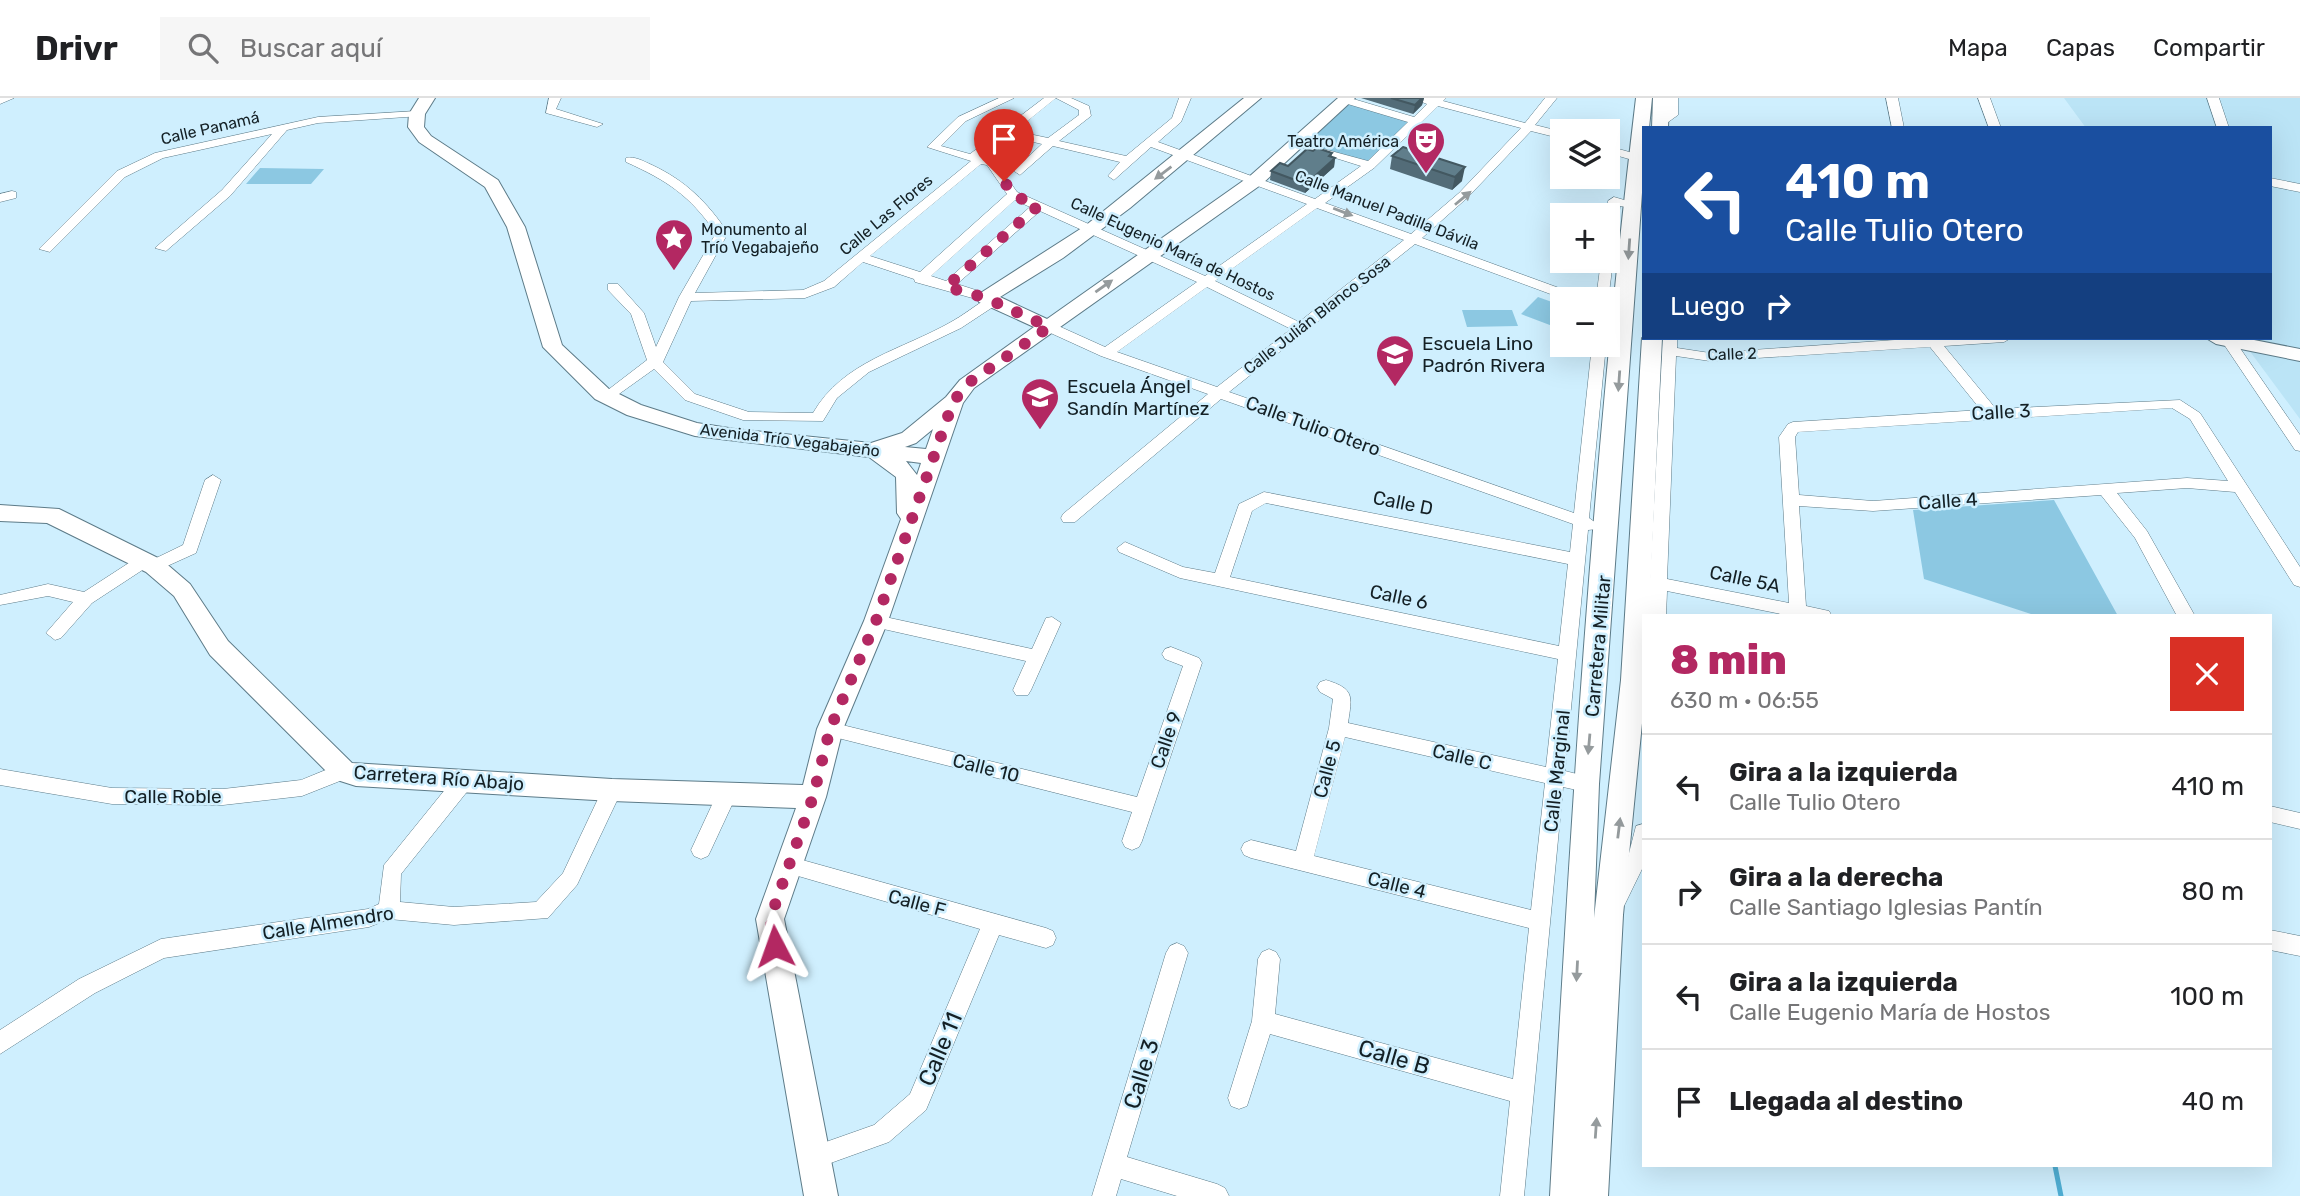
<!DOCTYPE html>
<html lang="es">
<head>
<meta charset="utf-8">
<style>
	:root { --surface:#fff; --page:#f6f6f6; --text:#202124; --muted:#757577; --line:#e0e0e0; --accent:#b32862 }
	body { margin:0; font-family:Rubik,sans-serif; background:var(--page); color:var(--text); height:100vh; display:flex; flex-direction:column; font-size:26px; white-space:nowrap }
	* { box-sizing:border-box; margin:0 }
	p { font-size:23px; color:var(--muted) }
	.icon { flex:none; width:38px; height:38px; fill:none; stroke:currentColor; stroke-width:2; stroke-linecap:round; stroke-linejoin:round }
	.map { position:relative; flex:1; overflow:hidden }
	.panel { position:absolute; left:1642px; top:516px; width:630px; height:553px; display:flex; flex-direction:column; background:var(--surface); border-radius:0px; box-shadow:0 7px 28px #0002 }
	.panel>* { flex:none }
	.top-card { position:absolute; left:1642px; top:28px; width:630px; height:214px; border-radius:0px; box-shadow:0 7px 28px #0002; background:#1a4fa0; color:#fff; overflow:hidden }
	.buttons { position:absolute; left:1550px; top:21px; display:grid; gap:14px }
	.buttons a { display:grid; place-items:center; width:70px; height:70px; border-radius:0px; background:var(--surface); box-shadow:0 7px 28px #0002; font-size:35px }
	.pin { position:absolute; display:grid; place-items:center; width:60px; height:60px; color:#fff; margin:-72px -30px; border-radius:50% 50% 50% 0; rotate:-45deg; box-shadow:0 0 7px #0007 }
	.pin .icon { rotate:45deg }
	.me { position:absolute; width:77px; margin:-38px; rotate:356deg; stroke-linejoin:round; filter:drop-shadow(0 0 5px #0008) }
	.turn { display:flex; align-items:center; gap:24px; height:147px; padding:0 28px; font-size:32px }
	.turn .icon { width:91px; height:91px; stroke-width:2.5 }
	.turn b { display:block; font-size:49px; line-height:60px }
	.then { display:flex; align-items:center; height:66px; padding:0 28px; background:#0003; gap:14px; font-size:26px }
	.round { display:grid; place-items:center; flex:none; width:74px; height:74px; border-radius:0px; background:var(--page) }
	.headline { display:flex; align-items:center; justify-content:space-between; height:119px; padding:0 28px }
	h1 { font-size:42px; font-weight:800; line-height:52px; color:var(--accent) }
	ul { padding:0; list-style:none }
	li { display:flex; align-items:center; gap:21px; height:105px; padding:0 28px; border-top:2px solid var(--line) }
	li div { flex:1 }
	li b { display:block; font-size:26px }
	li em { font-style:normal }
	header { display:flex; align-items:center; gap:42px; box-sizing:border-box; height:98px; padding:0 35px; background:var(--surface); border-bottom:2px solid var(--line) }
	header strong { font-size:33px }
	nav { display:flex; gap:38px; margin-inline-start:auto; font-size:24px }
	.search { width:490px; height:63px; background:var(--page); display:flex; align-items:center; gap:18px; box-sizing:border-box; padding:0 24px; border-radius:0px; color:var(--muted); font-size:26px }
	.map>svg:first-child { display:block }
	.built { fill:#bbe4f6 }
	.green { fill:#8cc8e2 }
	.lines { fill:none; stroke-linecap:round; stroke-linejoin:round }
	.stream { stroke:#4faed3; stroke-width:5 }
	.street-casing { stroke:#5d7b88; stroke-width:1 }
	.secondary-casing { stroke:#5d7b88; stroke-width:2 }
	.street { fill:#fff; fill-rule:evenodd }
	.secondary { fill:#fff; fill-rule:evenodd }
	.wall { fill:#536c78 }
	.shaded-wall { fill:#435861 }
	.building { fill:#607e8b; stroke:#435861; stroke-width:2 }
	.oneway { fill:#959b9d }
	.route { stroke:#b32862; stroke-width:12; stroke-dasharray:0 21.6 }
	.labels { text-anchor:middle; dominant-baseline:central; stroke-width:5; stroke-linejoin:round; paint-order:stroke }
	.far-street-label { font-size:16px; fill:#142025; stroke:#cfeffe }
	.far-poi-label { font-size:16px; fill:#142025; stroke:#cfeffe; text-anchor:end }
	.poi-label { font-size:19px; fill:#142025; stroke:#cfeffe; text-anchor:start }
	.street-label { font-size:19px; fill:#142025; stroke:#cfeffe }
	.near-street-label { font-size:23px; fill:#142025; stroke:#cfeffe }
</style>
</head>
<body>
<header>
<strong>Drivr</strong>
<div class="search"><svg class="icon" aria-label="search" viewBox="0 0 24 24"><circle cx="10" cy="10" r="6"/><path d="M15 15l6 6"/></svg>Buscar aquí</div>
<nav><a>Mapa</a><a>Capas</a><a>Compartir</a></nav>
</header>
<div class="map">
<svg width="2300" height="1098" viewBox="0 0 2300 1098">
	<rect width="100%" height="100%" fill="#cfeffe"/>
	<path class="built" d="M 2064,0 L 2300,0 L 2300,321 L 2240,240 L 2270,240 L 2270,30 L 2086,30 Z"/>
	<path class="green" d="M 1346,4 L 1410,23 L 1366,65 L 1301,44 Z
		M 260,70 L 324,71 L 311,86 L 246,86 Z
		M 1538,199 L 1563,208 L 1563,232 L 1521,216 Z
		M 1462,212 L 1512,212 L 1518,228 L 1467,229 Z
		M 2054,402 L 2118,518 L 2037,518 L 1924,481 L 1913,412 Z"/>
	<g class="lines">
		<path class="stream" d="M 2055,1068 L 2061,1098"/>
		<defs>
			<path id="street" d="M 0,0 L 14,0 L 0,6 Z
				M 549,0 L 561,0 L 556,11 L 603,26 L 597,29 L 546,15 Z
				M 999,0 L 1014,0 L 966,23 L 941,48 L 970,56 L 1044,0 L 1071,0 L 1089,8 L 1091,18 L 1059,43 L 1126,58 L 1172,20 L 1179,0 L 1191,0 L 1181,24 L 1158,44 L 1315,101 L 1361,68 L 1294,47 L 1294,43 L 1368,63 L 1408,24 L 1341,4 L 1341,0 L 1350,0 L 1414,19 L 1427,6 L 1412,0 L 1446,0 L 1443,3 L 1525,25 L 1545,0 L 1557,0 L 1535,27 L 1563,34 L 1563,41 L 1531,33 L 1467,100 L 1422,140 L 1581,198 L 1583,201 L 1564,201 L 1415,146 L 1229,294 L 1574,415 L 1592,247 L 1606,247 L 1589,420 L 1599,427 L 1597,431 L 1588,432 L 1565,673 L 1593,680 L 1596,686 L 1593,692 L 1586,694 L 1563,689 L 1524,1098 L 1500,1098 L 1510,1003 L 1270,936 L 1247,1008 L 1239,1011 L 1231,1008 L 1228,1000 L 1252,923 L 1258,861 L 1262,854 L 1269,851 L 1276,854 L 1280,861 L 1275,916 L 1513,981 L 1529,830 L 1251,760 L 1244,757 L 1241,751 L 1244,745 L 1251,742 L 1296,753 L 1329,630 L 1333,601 L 1320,594 L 1317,589 L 1320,584 L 1326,582 C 1355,591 1352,598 1348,625 L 1546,669 L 1558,561 L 1180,480 L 1119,454 L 1117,450 L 1125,444 L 1183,469 L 1215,475 L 1239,406 L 1264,394 L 1570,454 L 1573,426 L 1221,301 L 1075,424 L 1063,424 L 1061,420 L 1063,416 L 1208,296 L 1101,258 L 1044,232 L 1044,226 L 1054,226 L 1105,249 L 1197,184 L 1040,113 L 957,186 L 991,197 L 998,204 L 996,207 L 961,230 L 869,274 L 837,300 L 823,323 L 743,322 L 685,302 L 654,271 L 612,301 L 602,301 L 600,298 L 647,262 L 631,216 L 608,192 L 608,186 L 618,186 L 644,215 L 656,249 L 679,199 L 716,135 C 689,97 668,83 626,64 L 626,60 C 635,58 643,63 652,67 C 686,83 707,104 728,135 L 695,195 L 803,192 L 824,183 L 971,63 L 927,49 L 958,19 ZM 1056,0 L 1079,12 L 1079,17 L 1048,40 L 1015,33 ZM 1438,8 L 1521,30 L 1459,95 L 1411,136 L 1325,105 L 1374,70 ZM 1008,38 L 1042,46 L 1016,70 L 1014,73 L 1020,77 L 1053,48 L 1120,64 L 1108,78 L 1114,82 L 1151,49 L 1307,106 L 1205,178 L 1017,94 L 995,63 L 981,59 ZM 981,66 L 987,67 L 1007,96 L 920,174 L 870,158 ZM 1015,102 L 1030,109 L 946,183 L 931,178 ZM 1317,110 L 1404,142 L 1299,224 L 1215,183 ZM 863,164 L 914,181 L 915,184 L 983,203 C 972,210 962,218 951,224 C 902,252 843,263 813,315 L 749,314 L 695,296 L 663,264 L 691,203 L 805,200 L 834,189 ZM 1207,189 L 1291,231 L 1217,289 L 1117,254 ZM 1266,405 L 1568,466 L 1559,548 L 1230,479 L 1252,413 ZM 1345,639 L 1545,685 L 1531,812 L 1314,758 Z
				M 1666,0 L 1678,0 L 1678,17 L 1664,27 L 1656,27 L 1656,23 L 1666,16 Z
				M 1886,0 L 1898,0 L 1904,30 L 1892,30 Z
				M 1978,0 L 1990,0 L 2001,30 L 1989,30 Z
				M 2207,0 L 2219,0 L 2229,30 L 2217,30 Z
				M 417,13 L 421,14 L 421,18 L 318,25 L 287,32 L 230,98 L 166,153 L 155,150 L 222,92 L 272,36 L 163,60 L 125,79 L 50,154 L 39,151 L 117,73 L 155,55 L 318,19 Z
				M 1608,48 L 1640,57 L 1642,59 L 1636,63 L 1608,55 Z
				M 2270,80 L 2300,86 L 2300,94 L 2270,88 Z
				M 12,93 L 16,94 L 16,100 L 0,104 L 0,96 Z
				M 1614,99 L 1638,106 L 1632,110 L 1620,108 L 1614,156 L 1609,160 L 1613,163 L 1608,203 L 1596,201 L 1601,163 L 1608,163 L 1608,103 Z
				M 1663,240 L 1677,240 L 1677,250 L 1710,255 L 1923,240 L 2011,240 L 2004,244 L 1944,248 L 1996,311 L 2180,302 L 2200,315 L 2300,469 L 2300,489 L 2294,487 L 2235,394 L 2187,390 L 2117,395 L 2147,433 L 2195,518 L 2177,518 L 2135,440 L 2101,397 L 1873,413 L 1799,408 L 1806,508 L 1829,513 L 1832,518 L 1791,518 L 1667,493 L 1666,518 L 1648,518 ZM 1930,249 L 1981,312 L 1793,324 L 1788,326 L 1779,339 L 1789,505 L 1667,481 L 1676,258 L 1710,263 ZM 2172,310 L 2190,321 L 2228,383 L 2187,380 L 1873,403 L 1799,397 L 1795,339 L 1798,334 Z
				M 2223,240 L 2233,240 L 2300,337 L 2300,353 L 2295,352 L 2221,242 Z
				M 213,377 L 221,382 L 196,455 L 154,474 L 147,469 L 92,505 L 61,540 L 55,542 L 46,535 L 73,504 L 48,498 L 0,507 L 0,497 L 48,486 L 84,494 L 138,459 L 144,457 L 152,462 L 183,447 L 205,382 Z
				M 876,517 L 1032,551 L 1046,520 L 1052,519 L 1061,525 L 1031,592 L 1028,597 L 1016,597 L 1013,592 L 1026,563 L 870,528 L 867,523 Z
				M 1171,549 L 1199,560 L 1202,565 L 1142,743 L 1139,749 L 1132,752 L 1125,749 L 1122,743 L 1132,714 L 830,638 L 823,636 L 821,631 L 823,626 L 830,624 L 1137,699 L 1183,568 L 1165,561 L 1162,556 L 1165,551 Z
				M 343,665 L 350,667 L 352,673 L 350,679 L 302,698 L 223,707 L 112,706 L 0,687 L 0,671 L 112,690 L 223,691 L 301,682 Z
				M 463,676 L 470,678 L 473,684 L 470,690 L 401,776 L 400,804 L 454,809 L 536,804 L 563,775 L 605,686 L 612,684 L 619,686 L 622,692 L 577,787 L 548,820 L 454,827 L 389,821 L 369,829 L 164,860 L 95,895 L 0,956 L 0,932 L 79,881 L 161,841 L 368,811 L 379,806 L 384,767 L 456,678 Z
				M 727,688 L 734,690 L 737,696 L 711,752 L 708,758 L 701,761 L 694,758 L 691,752 L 717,696 L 720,690 Z
				M 2270,708 L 2300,715 L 2300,731 L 2270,724 Z
				M 1643,726 L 1643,769 L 1624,808 L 1617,811 L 1610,808 L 1607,802 L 1628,759 L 1636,728 Z
				M 788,758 L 1046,830 L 1053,833 L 1056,840 L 1053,847 L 1046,850 L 999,837 L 926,1012 L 889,1044 L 814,1071 L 806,1067 L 802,1059 L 806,1051 L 874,1027 L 910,996 L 980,831 L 781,773 L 778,767 L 781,761 Z
				M 2270,832 L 2300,838 L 2300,858 L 2270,852 Z
				M 1177,845 L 1184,848 L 1188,855 L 1127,1059 L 1217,1086 L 1225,1090 L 1229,1098 L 1177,1098 L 1121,1081 L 1116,1098 L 1092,1098 L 1166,855 L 1170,848 Z"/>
			<path id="secondary" d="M 419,0 L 435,0 L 425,16 L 424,29 L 431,38 L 498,82 L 525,129 L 562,247 L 609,291 L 641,307 L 697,325 L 735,331 L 871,345 L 902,335 L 946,299 L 960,282 L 1034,229 L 979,204 L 977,200 L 979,196 L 1085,128 L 1244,0 L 1261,0 L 1130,110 L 1063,160 L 1000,199 L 1047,221 L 1250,78 L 1338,0 L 1355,0 L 1262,86 L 974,290 L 963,305 L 888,523 L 843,631 L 826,699 L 784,821 L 838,1098 L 804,1098 L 756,821 L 796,710 L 612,703 L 356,688 L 334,681 L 210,557 L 174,498 L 146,474 L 47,425 L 0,423 L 0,407 L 59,411 L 162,462 L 190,486 L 228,543 L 352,665 L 612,681 L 803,687 L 817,631 L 864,523 L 901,421 L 897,415 L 896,379 L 869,359 L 695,338 L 627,317 L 595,301 L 543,249 L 507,129 L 485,89 L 419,44 L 408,29 L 409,16 ZM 933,331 L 926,351 L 905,349 L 916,345 ZM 906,363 L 921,365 L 917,377 Z
				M 1636,0 L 1652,0 L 1649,30 L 1643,30 L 1643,81 L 1599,686 L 1594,820 L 1621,582 L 1642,240 L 1662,240 L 1649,518 L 1643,518 L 1643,615 L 1623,817 L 1608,1098 L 1550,1098 C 1570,732 1592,364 1636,0 Z
				M 1653,0 L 1669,0 L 1668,30 L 1652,30 Z
				M 2206,240 L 2244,240 L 2300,251 L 2300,263 L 2216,246 Z"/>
		</defs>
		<use href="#street" class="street-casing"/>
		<use href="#secondary" class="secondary-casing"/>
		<use href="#street" class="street"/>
		<use href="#secondary" class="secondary"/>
	</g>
	<path class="wall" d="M 1361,0 L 1424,0 L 1422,7 L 1413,16 Z
		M 1403,49 L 1462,83 L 1452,92 L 1390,71 L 1392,58 Z
		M 1313,53 L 1335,60 L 1334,69 L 1305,95 L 1270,82 L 1271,73 L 1288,68 Z"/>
	<path class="shaded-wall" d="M 1422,0 L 1424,0 L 1422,7 L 1413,16 L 1415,7 Z
		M 1332,55 L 1331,63 L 1335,60 L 1334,69 L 1305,95 L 1306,86 Z
		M 1465,69 L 1462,83 L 1452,92 L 1455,79 Z"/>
	<path class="building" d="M 1391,0 L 1422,0 L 1415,7 Z
		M 1403,49 L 1465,69 L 1455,79 L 1392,58 Z
		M 1317,50 L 1332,55 L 1329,58 L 1335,60 L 1306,86 L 1271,73 L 1280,65 L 1288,68 L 1307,51 L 1313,53 Z"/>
	<defs><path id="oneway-solid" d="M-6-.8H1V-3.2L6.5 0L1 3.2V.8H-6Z" transform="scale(1.75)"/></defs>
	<g class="oneway">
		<use href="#oneway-solid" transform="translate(1163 75) rotate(143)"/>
		<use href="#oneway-solid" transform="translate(1463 100) rotate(-40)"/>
		<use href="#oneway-solid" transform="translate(1343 114) rotate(21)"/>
		<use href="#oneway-solid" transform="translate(1629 151) rotate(94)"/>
		<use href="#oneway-solid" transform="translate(1104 188) rotate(-35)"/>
		<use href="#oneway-solid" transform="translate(1619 283) rotate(94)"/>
		<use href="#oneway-solid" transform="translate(1589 646) rotate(95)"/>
		<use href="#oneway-solid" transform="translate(1619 730) rotate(-83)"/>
		<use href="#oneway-solid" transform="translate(1577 873) rotate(93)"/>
		<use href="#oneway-solid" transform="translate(1596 1030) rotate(-86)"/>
	</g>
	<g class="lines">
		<path class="route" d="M 775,848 L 770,821 L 813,699 L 830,631 L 876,523 L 953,304 L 967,286 L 1049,229 L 986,200 L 946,189 L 1038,108 L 1013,97 L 1004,83"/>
	</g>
	<defs>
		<symbol id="theatre-pin" viewBox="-11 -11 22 30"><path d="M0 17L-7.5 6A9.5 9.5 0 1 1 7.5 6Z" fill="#b32862" stroke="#cfeffe"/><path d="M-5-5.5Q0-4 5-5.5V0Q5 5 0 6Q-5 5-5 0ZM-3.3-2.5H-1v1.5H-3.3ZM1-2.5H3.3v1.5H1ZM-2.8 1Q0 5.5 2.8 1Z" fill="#fff"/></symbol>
		<symbol id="sight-pin" viewBox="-11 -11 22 30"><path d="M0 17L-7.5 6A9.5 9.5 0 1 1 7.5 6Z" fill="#b32862" stroke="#cfeffe"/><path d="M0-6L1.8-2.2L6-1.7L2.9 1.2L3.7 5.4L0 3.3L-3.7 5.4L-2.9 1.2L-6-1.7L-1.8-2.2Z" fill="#fff"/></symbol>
		<symbol id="school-pin" viewBox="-11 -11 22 30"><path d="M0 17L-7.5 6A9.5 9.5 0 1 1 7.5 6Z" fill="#b32862" stroke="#cfeffe"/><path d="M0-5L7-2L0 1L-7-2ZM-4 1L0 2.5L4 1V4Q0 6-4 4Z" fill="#fff"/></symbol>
	</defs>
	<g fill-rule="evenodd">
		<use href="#theatre-pin" x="1404" y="21" width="44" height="60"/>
		<use href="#sight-pin" x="652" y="118" width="44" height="60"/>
		<use href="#school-pin" x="1373" y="234" width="44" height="60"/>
		<use href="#school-pin" x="1018" y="277" width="44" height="60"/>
	</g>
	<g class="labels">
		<g class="far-street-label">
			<text transform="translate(210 30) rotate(-13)">Calle Panamá</text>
			<text transform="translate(1387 112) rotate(21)">Calle Manuel Padilla Dávila</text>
			<text transform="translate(886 117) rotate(-40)">Calle Las Flores</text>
			<text transform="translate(1173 151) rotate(25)">Calle Eugenio María de Hostos</text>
			<text transform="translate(1317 217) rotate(-38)">Calle Julián Blanco Sosa</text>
			<text transform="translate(1732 256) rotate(-2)">Calle 2</text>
			<text transform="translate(790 342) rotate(7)">Avenida Trío Vegabajeño</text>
		</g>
		<g class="far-poi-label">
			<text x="1399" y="43">Teatro América</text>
			<text x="701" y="131" text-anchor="start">Monumento al<tspan x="701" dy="18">Trío Vegabajeño</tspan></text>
		</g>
		<g class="poi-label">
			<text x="1422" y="245">Escuela Lino<tspan x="1422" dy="22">Padrón Rivera</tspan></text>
			<text x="1067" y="288">Escuela Ángel<tspan x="1067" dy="22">Sandín Martínez</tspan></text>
		</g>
		<g class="street-label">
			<text transform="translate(2001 314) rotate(-3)">Calle 3</text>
			<text transform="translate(1313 328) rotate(20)">Calle Tulio Otero</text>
			<text transform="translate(1948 403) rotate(-4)">Calle 4</text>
			<text transform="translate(1403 405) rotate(11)">Calle D</text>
			<text transform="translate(1745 481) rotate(12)">Calle 5A</text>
			<text transform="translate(1399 499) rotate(12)">Calle 6</text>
			<text transform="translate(1598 548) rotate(-85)">Carretera Militar</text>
			<text transform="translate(1166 642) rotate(-71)">Calle 9</text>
			<text transform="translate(1462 659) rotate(13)">Calle C</text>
			<text transform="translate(986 670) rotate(14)">Calle 10</text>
			<text transform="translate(1327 671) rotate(-75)">Calle 5</text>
			<text transform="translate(1557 673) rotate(-84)">Calle Marginal</text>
			<text transform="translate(439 680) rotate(4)">Carretera Río Abajo</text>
			<text x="173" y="698">Calle Roble</text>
			<text transform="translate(1397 787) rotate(14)">Calle 4</text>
			<text transform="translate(917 805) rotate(15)">Calle F</text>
			<text transform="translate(328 825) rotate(-9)">Calle Almendro</text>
		</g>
		<g class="near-street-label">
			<text transform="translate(940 951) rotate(-67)">Calle 11</text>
			<text transform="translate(1394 959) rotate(16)">Calle B</text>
			<text transform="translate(1141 976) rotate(-73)">Calle 3</text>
		</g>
	</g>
</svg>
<div class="buttons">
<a><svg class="icon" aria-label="layers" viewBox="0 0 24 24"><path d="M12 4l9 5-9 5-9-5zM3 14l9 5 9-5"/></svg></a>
<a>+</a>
<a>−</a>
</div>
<div class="pin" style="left:1004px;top:83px;background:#d93025"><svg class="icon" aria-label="arrive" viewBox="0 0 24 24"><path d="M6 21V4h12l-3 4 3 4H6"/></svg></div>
<svg class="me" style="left:775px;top:848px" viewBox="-20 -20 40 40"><path d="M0-17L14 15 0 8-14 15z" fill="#b32862" stroke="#fff" stroke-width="4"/></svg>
<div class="top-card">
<div class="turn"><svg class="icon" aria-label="left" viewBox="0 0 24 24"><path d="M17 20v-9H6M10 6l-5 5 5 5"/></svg><div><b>410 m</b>Calle Tulio Otero</div></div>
<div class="then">Luego<svg class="icon" aria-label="right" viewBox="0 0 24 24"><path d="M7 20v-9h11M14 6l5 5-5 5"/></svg></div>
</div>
<section class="panel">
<div class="headline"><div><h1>8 min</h1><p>630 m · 06:55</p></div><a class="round" style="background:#d93025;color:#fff"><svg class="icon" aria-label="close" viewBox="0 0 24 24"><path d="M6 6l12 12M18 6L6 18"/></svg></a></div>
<ul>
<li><svg class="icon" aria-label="left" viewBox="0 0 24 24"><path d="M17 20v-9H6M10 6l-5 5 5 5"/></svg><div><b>Gira a la izquierda</b><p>Calle Tulio Otero</p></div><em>410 m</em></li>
<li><svg class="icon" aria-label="right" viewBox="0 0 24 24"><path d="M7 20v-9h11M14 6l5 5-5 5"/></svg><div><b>Gira a la derecha</b><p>Calle Santiago Iglesias Pantín</p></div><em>80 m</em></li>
<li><svg class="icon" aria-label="left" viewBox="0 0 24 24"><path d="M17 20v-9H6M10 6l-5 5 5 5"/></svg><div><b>Gira a la izquierda</b><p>Calle Eugenio María de Hostos</p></div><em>100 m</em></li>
<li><svg class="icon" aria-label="arrive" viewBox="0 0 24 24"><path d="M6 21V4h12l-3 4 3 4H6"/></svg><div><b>Llegada al destino</b></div><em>40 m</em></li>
</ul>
</section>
</div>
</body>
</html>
